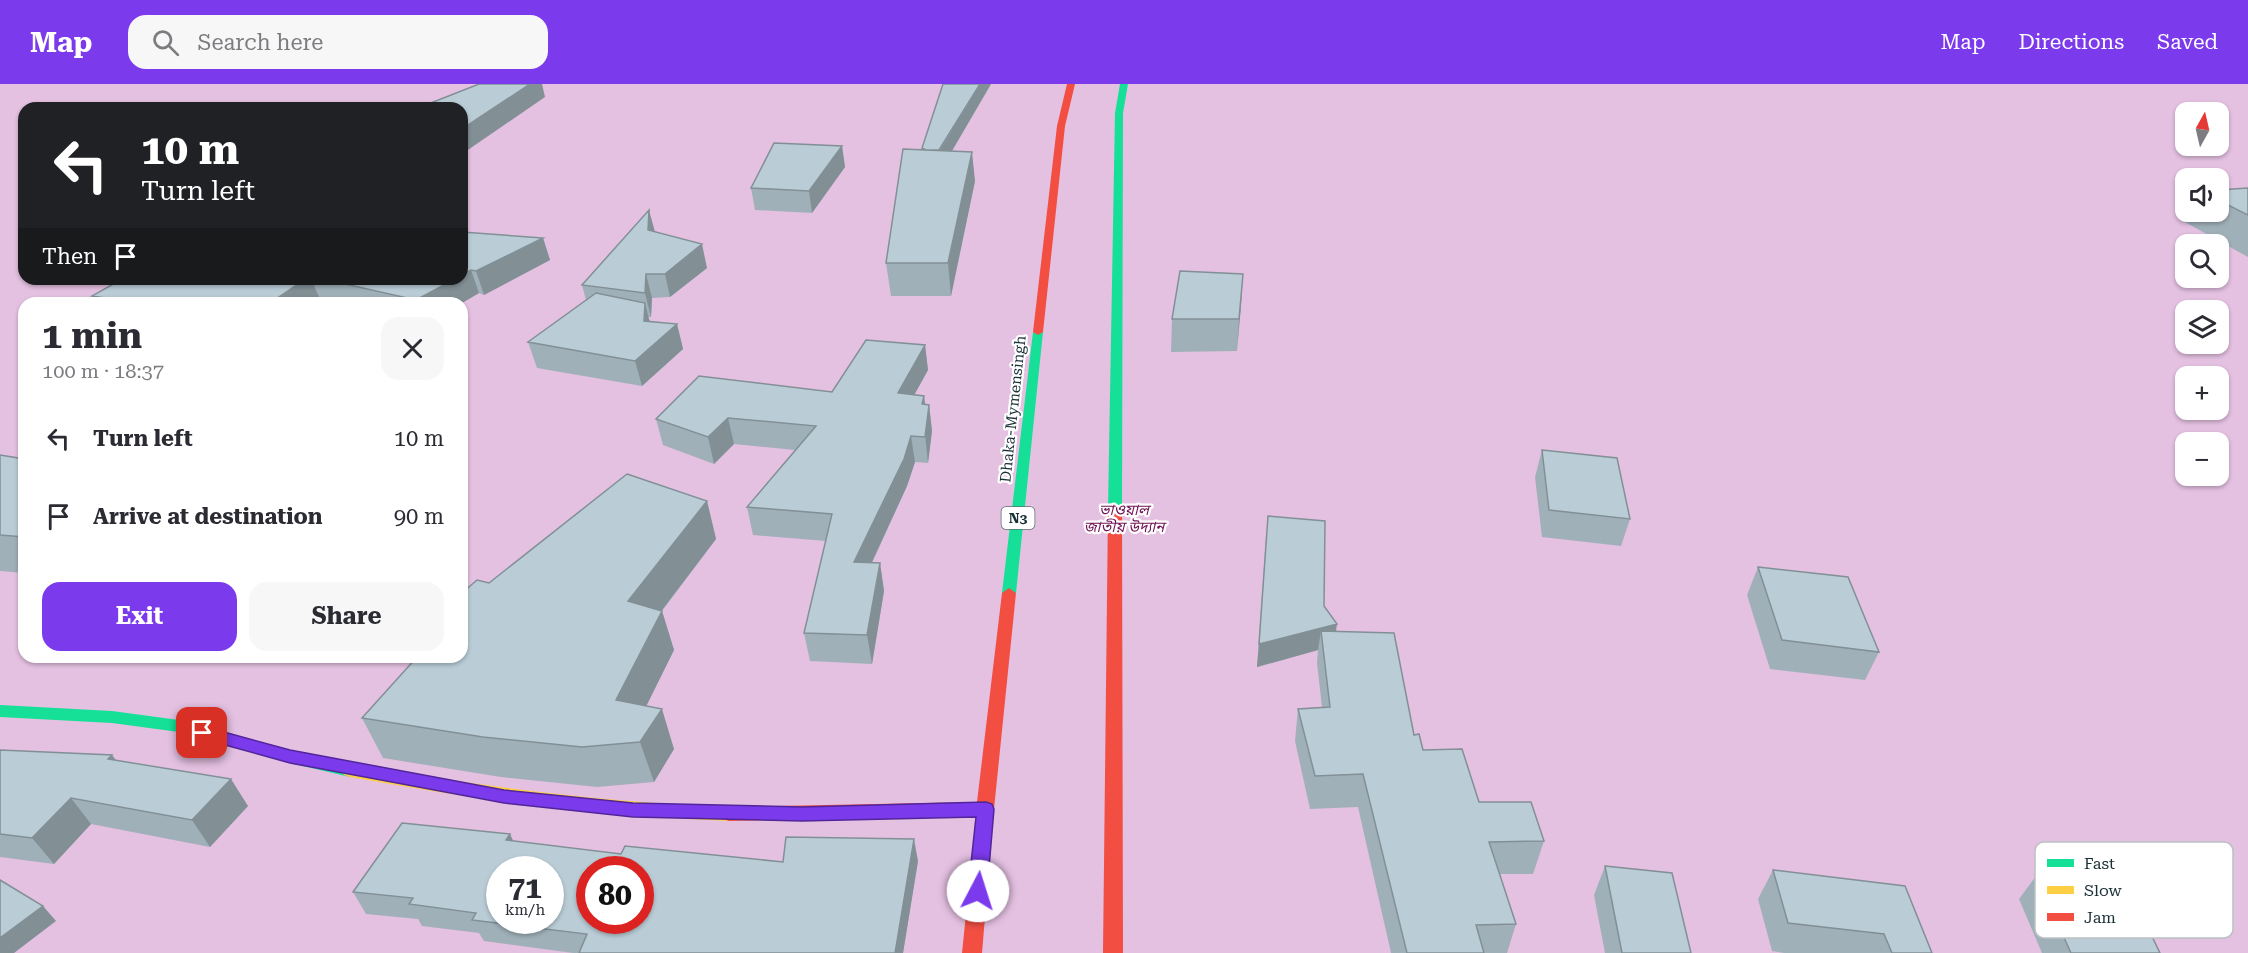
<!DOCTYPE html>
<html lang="en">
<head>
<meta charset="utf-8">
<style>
	:root { --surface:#fff; --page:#f7f7f7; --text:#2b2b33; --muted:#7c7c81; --accent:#7c3aed }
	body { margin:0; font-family:"Roboto Serif","Noto Sans Bengali",serif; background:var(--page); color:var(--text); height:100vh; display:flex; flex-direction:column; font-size:22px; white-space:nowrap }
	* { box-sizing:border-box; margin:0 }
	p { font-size:20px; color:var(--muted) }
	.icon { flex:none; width:33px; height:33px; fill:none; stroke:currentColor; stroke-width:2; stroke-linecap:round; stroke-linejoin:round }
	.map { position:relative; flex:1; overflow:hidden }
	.side { position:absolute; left:18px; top:213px; width:450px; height:366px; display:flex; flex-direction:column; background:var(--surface); border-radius:18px; box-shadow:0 2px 4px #0004 }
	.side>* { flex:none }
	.hud { position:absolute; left:18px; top:18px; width:450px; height:183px; border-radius:18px; box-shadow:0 2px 4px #0004; background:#202124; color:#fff; overflow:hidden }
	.needle { width:39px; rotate:8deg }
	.tools { position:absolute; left:2175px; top:18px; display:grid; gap:12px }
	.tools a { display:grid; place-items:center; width:54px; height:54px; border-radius:12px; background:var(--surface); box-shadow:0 2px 4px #0004; font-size:30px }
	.speed { position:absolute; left:486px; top:772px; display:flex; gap:12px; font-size:30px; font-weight:700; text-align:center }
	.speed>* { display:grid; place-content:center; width:78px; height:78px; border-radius:50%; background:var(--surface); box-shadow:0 2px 4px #0004; line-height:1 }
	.speed small { font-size:15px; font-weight:400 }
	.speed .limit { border:9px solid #d22; background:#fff; color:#111 }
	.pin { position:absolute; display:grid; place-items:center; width:51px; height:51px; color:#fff; margin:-26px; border-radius:12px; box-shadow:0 3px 9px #0006 }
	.me { position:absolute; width:66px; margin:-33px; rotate:5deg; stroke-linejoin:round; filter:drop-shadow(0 0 4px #0008) }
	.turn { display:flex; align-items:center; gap:21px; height:126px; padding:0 24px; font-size:27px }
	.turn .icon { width:78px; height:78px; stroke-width:2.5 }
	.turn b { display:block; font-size:42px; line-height:51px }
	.then { display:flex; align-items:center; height:57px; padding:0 24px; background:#0003; gap:12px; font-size:22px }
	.round { display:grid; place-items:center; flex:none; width:63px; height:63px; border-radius:18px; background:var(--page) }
	.headline { display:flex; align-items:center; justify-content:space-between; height:102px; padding:0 24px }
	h1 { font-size:36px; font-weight:700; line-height:45px }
	.button { display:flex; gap:12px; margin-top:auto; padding:12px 24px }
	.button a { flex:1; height:69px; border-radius:18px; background:var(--accent); color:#fff; font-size:24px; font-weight:700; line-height:69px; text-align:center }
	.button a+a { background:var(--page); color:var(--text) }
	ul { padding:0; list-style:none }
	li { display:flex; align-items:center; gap:18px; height:78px; padding:0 24px }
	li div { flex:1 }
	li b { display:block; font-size:22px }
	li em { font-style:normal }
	header { display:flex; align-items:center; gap:36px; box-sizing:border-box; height:84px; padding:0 30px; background:var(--accent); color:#fff }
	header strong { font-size:28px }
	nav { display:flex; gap:33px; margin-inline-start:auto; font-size:21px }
	.search { width:420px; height:54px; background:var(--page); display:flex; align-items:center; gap:15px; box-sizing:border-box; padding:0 21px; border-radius:18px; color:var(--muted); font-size:22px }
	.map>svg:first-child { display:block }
	.green { fill:#e4c0e1; fill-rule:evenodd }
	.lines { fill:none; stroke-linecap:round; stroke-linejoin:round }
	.fast { fill:#16e098; fill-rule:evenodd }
	.slow { fill:#ffcf43; fill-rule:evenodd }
	.jam { fill:#f24e42; fill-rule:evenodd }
	.wall { fill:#a0b0b9 }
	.shaded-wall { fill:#829096 }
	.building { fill:#bacdd7; stroke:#829096; stroke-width:1.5; fill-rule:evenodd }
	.route { fill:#7c3aed; stroke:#51269a; stroke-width:1.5 }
	.labels { text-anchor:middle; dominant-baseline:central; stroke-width:4.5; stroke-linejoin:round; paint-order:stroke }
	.shield { fill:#fff; stroke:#5f6e73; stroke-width:1.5 }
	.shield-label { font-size:14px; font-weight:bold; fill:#1a3037 }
	.street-label { font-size:15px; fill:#1a3037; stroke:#fff }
	.park-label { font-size:15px; font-style:italic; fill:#701255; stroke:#fff }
	.key { fill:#fff; stroke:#bac1c3; stroke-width:1.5 }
	.key-label { font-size:16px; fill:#1a3037 }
</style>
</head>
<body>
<header>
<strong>Map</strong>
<div class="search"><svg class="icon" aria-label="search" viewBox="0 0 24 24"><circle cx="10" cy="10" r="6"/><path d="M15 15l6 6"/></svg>Search here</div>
<nav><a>Map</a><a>Directions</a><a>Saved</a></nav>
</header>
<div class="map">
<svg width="2248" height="869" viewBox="0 0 2248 869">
	<rect width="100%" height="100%" fill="#d0e8f2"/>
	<path class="green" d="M 0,0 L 2248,0 L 2248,869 L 0,869 ZM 24,24 L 462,24 L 462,195 L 24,195 ZM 2186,28 L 2218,28 L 2218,62 L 2186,62 ZM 2186,94 L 2218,94 L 2218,128 L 2186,128 ZM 2186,160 L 2218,160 L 2218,194 L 2186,194 ZM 24,219 L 462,219 L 462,573 L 24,573 ZM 2186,226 L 2218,226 L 2218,260 L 2186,260 ZM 2186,292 L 2218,292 L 2218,326 L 2186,326 ZM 2186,358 L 2218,358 L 2218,392 L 2186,392 ZM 500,786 L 550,786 L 550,837 L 500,837 ZM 590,786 L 640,786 L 640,837 L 590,837 Z"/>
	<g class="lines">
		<path class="fast" d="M 1120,0 L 1128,0 L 1123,29 L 1122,425 L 1115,429 L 1108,425 L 1115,29 Z
			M 1038,245 L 1043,248 L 1016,509 L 1009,514 L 1002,509 L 1033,248 Z
			M 0,621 L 112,627 L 179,636 L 290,667 L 350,679 L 356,681 L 358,686 L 356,691 L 350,693 L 290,679 L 179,648 L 112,639 L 0,633 Z"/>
		<path class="slow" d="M 350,679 C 476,702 601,718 729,723 L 735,725 L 738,730 L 735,735 L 729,737 C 601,732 476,716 350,693 L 344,691 L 342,686 L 344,681 Z"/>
		<path class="jam" d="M 1067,0 L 1075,0 L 1065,42 L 1043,248 L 1038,251 L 1033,248 L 1057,42 Z
			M 1115,421 L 1122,425 L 1123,869 L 1103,869 L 1108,425 Z
			M 1009,504 L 1016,509 L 994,725 L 982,869 L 962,869 L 976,732 L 729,737 L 723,735 L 720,730 L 723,725 L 729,723 L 977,718 L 1002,509 Z"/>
	</g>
	<path class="wall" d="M 943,0 L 991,0 L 952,67 L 975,97 L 951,212 L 891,212 L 886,179 L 922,64 Z
		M 842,62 L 845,83 L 812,129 L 755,126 L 751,104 Z
		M 2248,104 L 2248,173 L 2183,137 L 2188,128 L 2218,128 L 2218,106 Z
		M 655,147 L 707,184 L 670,213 L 652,214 L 651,233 L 648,233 L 650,237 L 677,240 L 683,265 L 642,302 L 537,284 L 528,258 L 586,216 L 582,201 Z
		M 462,148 L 543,154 L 550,176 L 484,211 L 479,209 L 462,219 L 335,219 L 320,215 L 314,219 L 96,219 L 92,212 L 122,195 L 462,195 Z
		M 1243,190 L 1237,267 L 1171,268 L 1172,235 Z
		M 925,261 L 928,286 L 914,311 L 924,312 L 925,320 L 929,321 L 932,347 L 928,379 L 915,378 L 907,402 L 872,479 L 880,479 L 884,507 L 872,580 L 810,577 L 804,549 L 826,457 L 753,451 L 747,423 L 795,366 L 734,360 L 714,380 L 663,361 L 656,335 L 832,308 Z
		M 1542,366 L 1630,435 L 1621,462 L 1542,453 L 1535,393 Z
		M 0,371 L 24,375 L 24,489 L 0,487 Z
		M 707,417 L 716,455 L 662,527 L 674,566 L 646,622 L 674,665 L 654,698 L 597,703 L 501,693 L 383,674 L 362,634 L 489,499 Z
		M 1266,453 L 1324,522 L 1336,547 L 1414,651 L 1423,666 L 1479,718 L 1544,757 L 1533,790 L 1500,790 L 1516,840 L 1507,869 L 1391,869 L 1358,723 L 1310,725 L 1295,657 L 1298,625 L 1322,623 L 1317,579 L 1318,566 L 1257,583 Z
		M 1758,483 L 1879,568 L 1865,596 L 1770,585 L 1747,511 Z
		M 0,666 L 116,676 L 248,722 L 210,763 L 91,740 L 54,780 L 0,773 Z
		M 510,750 L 513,757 L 621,770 L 783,778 L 918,777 L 903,869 L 573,869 L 484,857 L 479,849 L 422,842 L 418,835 L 366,830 L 353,808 Z
		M 2062,771 L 2160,869 L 2042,869 L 2019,815 L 2036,792 L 2046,793 Z
		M 1605,782 L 1691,869 L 1605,869 L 1594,811 Z
		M 1773,786 L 1932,869 L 1784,869 L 1772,867 L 1758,815 Z"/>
	<path class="shaded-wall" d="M 530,0 L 542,0 L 545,13 L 462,70 L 462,45 Z
		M 980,0 L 991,0 L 939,89 L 937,71 Z
		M 842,62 L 845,83 L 812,129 L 809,107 Z
		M 972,68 L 975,97 L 951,212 L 948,179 Z
		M 649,126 L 655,148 L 648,146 Z
		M 543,154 L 550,176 L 484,211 L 476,187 Z
		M 702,160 L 707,184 L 670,213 L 665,190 Z
		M 471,186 L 479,209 L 462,219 L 417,219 L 416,216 L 455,195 L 462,195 L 462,191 Z
		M 646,190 L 652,214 L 651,233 L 645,209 Z
		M 1243,190 L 1241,222 L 1237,267 L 1239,235 Z
		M 305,195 L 311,195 L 320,215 L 314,219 L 270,219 Z
		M 645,219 L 651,243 L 644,237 Z
		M 677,240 L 683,265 L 642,302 L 635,277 Z
		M 925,261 L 928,286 L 901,335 L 898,309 Z
		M 924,312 L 927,336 L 929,321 L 932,347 L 928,379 L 922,320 Z
		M 728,334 L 734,360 L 714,380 L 708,353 Z
		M 911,352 L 915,378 L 907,402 L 859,506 L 854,478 Z
		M 707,417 L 716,455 L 640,555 L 628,517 Z
		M 880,479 L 884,507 L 872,580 L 867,551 Z
		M 662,527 L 674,566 L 630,655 L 616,616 Z
		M 1337,540 L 1334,562 L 1321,547 L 1318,566 L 1257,583 L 1259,560 Z
		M 662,625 L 674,665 L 654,698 L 640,658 Z
		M 112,671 L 132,697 L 108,675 Z
		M 231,695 L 248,722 L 210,763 L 192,736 Z
		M 71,714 L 91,740 L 54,780 L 32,754 Z
		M 510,750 L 520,772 L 506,756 Z
		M 914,755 L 918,777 L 903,869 L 895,869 Z
		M 43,822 L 56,837 L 14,869 L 0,869 L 0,854 Z"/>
	<path class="building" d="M 479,0 L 530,0 L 462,45 L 462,24 L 418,24 Z
		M 943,0 L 980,0 L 939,66 L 926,66 L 922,64 Z
		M 774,59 L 842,62 L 809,107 L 751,104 Z
		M 903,65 L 972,68 L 948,179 L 886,179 Z
		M 2248,104 L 2248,131 L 2218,116 L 2218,106 Z
		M 649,126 L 648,146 L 702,160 L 665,190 L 646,190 L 645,209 L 582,201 Z
		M 462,148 L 543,154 L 476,187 L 471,186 L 462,191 Z
		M 1180,187 L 1243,190 L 1239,235 L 1172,235 Z
		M 122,195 L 305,195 L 270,219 L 138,219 L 92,212 Z
		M 323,195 L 455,195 L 416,216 Z
		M 596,209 L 645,219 L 644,237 L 677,240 L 635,277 L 528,258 Z
		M 866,256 L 925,261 L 898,309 L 924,312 L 922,320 L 929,321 L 925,353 L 911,352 L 904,375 L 854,478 L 880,479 L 867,551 L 804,549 L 832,430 L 747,423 L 816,342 L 728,334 L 708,353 L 656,335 L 699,292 L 832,308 Z
		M 1542,366 L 1617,374 L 1630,435 L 1549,426 Z
		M 0,371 L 24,375 L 24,453 L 0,451 Z
		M 627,390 L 707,417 L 628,517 L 662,527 L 616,616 L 662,625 L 640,658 L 582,663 L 483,653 L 362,634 L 417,573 L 462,573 L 462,509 L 477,496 L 489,499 Z
		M 1268,432 L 1325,437 L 1324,522 L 1337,540 L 1259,560 Z
		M 1758,483 L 1848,493 L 1879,568 L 1782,556 Z
		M 1321,547 L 1394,549 L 1414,651 L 1419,650 L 1423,666 L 1462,665 L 1479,718 L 1531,718 L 1544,757 L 1489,758 L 1516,840 L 1476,841 L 1484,869 L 1407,869 L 1363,690 L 1315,692 L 1298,625 L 1330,623 Z
		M 0,666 L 112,671 L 108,675 L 231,695 L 192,736 L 71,714 L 32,754 L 0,750 Z
		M 402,739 L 510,750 L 506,756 L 621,770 L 625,762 L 783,778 L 786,753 L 914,755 L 895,869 L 579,869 L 587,850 L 472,836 L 476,829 L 409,820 L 413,814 L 353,808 ZM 500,786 L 550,786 L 550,837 L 500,837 ZM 590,786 L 640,786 L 640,837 L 590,837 Z
		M 2062,771 L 2117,780 L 2160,869 L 2071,869 L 2036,792 L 2073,797 Z
		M 1605,782 L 1672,789 L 1691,869 L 1622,869 Z
		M 1773,786 L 1905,802 L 1932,869 L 1892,869 L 1884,850 L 1788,839 Z
		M 0,796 L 43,822 L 0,854 Z"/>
	<path class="route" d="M 202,642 L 290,666 L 504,706 L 633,719 L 802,723 L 986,718 L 992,720 L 994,725 L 987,807 L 984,813 L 978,815 L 971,813 L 968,807 L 976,733 L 802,737 L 633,733 L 504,719 L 290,679 L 196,653 L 193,649 L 196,644 Z"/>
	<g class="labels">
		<rect class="shield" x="1001.5" y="423" width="33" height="22" rx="4.5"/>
		<g class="shield-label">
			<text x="1018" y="434">N3</text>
		</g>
		<g class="street-label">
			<text transform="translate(1013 325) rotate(-84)">Dhaka-Mymensingh</text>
		</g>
		<g class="park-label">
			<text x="1124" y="426">ভাওয়াল<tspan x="1124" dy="17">জাতীয় উদ্যান</tspan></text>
		</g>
	</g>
	<rect x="2035" y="758" width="198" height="96" rx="9" class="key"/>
	<rect x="2047" y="775" width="27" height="8" fill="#16e098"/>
	<rect x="2047" y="802" width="27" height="8" fill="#ffcf43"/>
	<rect x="2047" y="829" width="27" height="8" fill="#f24e42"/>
	<g class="key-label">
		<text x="2084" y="785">Fast</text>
		<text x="2084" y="812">Slow</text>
		<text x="2084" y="839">Jam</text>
	</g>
</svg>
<div class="tools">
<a><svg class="needle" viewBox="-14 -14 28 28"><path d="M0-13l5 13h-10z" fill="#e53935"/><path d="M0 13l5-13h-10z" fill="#7c7c81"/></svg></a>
<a><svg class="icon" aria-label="sound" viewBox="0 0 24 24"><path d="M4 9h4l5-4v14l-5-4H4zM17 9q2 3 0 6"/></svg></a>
<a><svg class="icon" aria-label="search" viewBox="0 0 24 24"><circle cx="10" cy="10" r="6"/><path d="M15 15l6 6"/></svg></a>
<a><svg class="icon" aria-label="layers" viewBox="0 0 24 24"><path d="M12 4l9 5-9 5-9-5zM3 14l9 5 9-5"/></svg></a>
<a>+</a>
<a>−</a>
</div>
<div class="speed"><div>71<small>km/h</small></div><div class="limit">80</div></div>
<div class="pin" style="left:202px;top:649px;background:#d93025"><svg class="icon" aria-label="arrive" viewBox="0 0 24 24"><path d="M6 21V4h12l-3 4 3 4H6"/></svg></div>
<svg class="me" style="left:978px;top:807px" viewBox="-20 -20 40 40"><circle r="19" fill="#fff"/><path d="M0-13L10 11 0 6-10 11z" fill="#7c3aed"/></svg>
<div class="hud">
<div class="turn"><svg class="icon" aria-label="left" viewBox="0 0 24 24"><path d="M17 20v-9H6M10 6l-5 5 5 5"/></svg><div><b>10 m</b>Turn left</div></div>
<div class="then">Then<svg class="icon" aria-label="arrive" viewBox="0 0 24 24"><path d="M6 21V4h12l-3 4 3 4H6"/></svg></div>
</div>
<section class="side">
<div class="headline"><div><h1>1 min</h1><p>100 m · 18:37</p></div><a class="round"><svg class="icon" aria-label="close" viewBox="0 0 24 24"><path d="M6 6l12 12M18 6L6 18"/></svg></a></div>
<ul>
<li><svg class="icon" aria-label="left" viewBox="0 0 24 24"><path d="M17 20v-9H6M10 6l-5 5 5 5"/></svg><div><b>Turn left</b></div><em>10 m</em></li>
<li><svg class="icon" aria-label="arrive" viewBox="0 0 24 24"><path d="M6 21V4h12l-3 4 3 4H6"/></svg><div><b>Arrive at destination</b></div><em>90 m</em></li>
</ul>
<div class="button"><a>Exit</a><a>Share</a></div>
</section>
</div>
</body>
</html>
